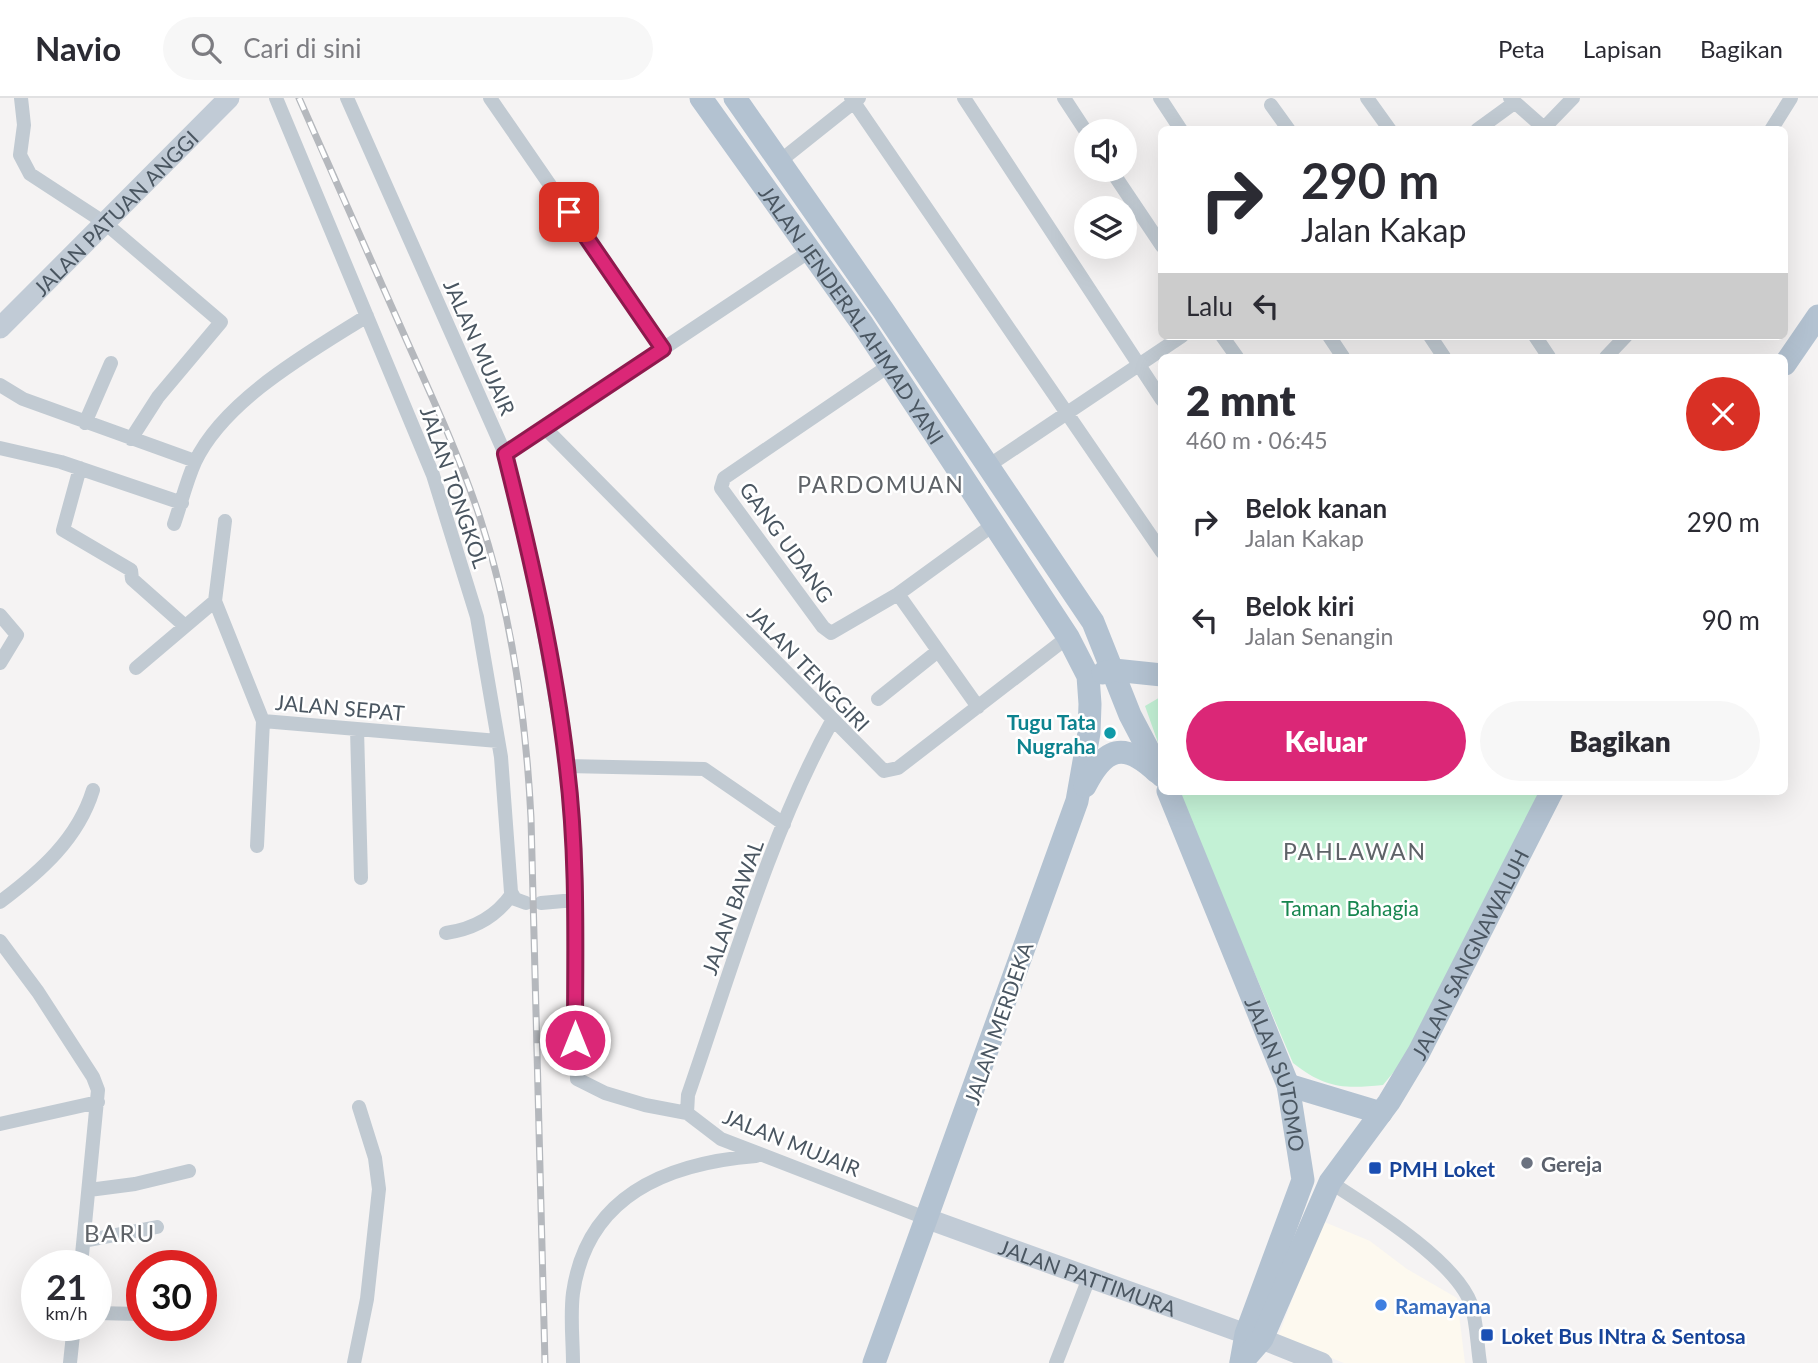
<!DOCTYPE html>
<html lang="id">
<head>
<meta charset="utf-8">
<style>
	:root { --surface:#fff; --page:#f7f7f7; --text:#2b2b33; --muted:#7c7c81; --line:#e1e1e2; --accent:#db2777 }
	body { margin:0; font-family:Lato,sans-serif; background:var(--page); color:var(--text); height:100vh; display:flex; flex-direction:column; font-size:26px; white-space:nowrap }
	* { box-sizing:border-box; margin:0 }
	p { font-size:23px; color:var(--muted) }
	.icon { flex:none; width:38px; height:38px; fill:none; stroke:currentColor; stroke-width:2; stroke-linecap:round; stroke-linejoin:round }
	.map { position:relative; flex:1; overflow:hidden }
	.sheet { position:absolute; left:1158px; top:256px; width:630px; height:441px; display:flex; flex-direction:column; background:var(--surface); border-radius:10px; box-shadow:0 7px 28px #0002 }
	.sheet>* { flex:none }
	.top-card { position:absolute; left:1158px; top:28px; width:630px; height:214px; border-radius:10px; box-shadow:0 7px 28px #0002; background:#fff; color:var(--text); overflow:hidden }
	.fabs { position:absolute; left:1074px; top:21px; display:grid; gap:14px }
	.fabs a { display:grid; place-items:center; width:63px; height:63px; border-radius:50%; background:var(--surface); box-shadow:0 7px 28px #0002; font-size:35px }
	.speed { position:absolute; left:21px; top:1152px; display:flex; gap:14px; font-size:35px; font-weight:700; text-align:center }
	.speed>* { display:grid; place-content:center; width:91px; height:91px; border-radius:50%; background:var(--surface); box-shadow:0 7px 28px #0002; line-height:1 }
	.speed small { font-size:18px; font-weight:400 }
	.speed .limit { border:10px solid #d22; background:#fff; color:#111 }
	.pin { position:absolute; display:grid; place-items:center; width:60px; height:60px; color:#fff; margin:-30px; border-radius:14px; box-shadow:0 4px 10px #0006 }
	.me { position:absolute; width:77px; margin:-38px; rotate:0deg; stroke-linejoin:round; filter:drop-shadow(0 0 5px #0008) }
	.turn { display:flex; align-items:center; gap:24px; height:147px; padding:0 28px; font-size:32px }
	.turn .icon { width:91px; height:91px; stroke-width:2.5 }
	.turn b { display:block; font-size:49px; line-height:60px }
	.then { display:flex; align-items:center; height:66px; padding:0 28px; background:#0003; gap:14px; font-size:26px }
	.round { display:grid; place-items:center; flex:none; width:74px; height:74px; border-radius:37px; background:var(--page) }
	.headline { display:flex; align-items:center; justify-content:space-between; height:119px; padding:0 28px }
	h1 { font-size:42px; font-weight:800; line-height:52px }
	.primary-button { display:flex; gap:14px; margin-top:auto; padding:14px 28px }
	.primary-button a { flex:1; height:80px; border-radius:42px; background:var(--accent); color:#fff; font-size:28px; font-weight:800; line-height:80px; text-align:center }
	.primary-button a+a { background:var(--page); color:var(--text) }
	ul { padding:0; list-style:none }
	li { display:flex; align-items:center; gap:21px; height:98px; padding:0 28px }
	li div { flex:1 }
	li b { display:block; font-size:26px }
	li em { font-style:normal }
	header { display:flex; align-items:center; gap:42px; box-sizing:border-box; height:98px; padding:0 35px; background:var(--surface); border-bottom:2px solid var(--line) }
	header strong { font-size:33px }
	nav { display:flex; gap:38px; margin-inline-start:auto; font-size:24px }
	.search { width:490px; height:63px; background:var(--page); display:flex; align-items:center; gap:18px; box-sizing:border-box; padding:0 24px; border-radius:38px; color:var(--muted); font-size:26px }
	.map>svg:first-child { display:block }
	.commercial { fill:#fdf9ef }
	.green { fill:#c3f1d5 }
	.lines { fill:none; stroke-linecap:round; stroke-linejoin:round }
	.street { stroke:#c1cad2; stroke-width:14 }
	.secondary { stroke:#c1cbd6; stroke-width:21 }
	.primary { stroke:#b3c2d1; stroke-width:23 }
	.rail-casing { stroke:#b5b8bd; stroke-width:7 }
	.rail { stroke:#fff; stroke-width:4.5; stroke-dasharray:13; stroke-linecap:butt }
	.route-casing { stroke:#8e194d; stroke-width:18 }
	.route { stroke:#db2777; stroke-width:12 }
	.culture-dot { fill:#0f9aa8; stroke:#fff; stroke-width:2.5 }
	.worship-dot { fill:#6b7280; stroke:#fff; stroke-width:2.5 }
	.transit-dot { fill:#1a4fb4; stroke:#fff; stroke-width:2.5 }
	.shop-dot { fill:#3f7fe0; stroke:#fff; stroke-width:2.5 }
	.labels { text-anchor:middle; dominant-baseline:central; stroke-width:5; stroke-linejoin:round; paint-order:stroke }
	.street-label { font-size:21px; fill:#4a5661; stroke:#fff }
	.culture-label { font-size:21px; font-weight:bold; fill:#0d838f; stroke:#fff; text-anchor:end }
	.park-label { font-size:21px; fill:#17864f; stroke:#fff }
	.worship-label { font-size:21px; font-weight:bold; fill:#5b616d; stroke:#fff; text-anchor:start }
	.transit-label { font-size:21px; font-weight:bold; fill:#164399; stroke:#fff; text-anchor:start }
	.shop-label { font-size:21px; font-weight:bold; fill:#366cbe; stroke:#fff; text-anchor:start }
	.neighbourhood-label { font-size:23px; letter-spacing:2px; fill:#5f6368; stroke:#fff }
	.quarter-label { font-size:24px; letter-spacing:2px; fill:#5f6368; stroke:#fff }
</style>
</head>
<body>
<header>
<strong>Navio</strong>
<div class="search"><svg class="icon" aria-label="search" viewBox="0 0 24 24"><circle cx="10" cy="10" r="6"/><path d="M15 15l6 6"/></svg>Cari di sini</div>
<nav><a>Peta</a><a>Lapisan</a><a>Bagikan</a></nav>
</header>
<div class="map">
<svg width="1818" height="1265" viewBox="0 0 1818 1265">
	<rect width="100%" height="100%" fill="#f5f3f3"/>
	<path class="commercial" d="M 1322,1123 L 1370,1143 L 1407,1171 L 1457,1200 L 1465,1265 L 1344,1265 L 1278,1239 Z"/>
	<path class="green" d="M 1162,598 L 1162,656 L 1145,608 Z
		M 1177,693 L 1542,693 L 1402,964 L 1383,987 C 1343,991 1325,990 1293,965 Z"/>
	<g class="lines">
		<path class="street" d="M 21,0 L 24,27 L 20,57 L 30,76 L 105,125 L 221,224 L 158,299 L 131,341
			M 276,0 L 433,377 L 477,519 L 501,659 L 511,794 L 515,801 L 526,805
			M 347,0 L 505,356 L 531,460 L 567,668 L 575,755 L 577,981 L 605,995 L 645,1007 L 687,1015 L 721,1041 L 928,1121
			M 490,0 L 663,251
			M 851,0 L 1162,454
			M 964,0 L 1162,302
			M 1064,0 L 1087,35
			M 1160,0 L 1181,32
			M 1367,0 L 1390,32
			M 1510,0 L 1544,30 L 1573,0
			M 1271,7 L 1289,32
			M 1477,32 L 1514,5
			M 1771,32 L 1791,0
			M 780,63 L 859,0
			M 1111,72 L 1162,148
			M 1222,238 L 1237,259
			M 1329,238 L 1343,259
			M 1430,238 L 1444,259
			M 1535,238 L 1549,259
			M 1606,259 L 1626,238
			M 890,267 L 724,380 L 721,390 L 823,529 L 831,535 L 898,496 L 993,427
			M 0,287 L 23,301 L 195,363
			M 85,325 L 111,265
			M 545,330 L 884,673 L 898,670 L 1068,539
			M 0,350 L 61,364 L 182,405
			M 505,356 L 810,153
			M 988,368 L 1182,238
			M 80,370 L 63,432 L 131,472 L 132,481 L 185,528
			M 225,423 L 215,503 L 263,623 L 257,748
			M 174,426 C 181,406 186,384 195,364 C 225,301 310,254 367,218
			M 898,496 L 978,609
			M 0,517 L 17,537 L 0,565
			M 136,570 L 215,503
			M 878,601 L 938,553
			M 263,623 L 498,643
			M 357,631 L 361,780
			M 567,668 L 704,671 L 784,726
			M 0,804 C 40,774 78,741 93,692
			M 541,805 L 575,802
			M 446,835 C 474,831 496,819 512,796
			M 0,843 L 38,894 L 93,979 L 98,992 L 81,1167
			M 687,1015 L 688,997 C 730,876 770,735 832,623
			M 0,1026 L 98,1004
			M 1330,1084 C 1370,1110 1455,1162 1471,1206 C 1477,1224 1477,1246 1480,1265
			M 89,1092 L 135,1086 L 189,1073
			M 84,1143 L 157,1129
			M 96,1215 L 139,1216
			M 70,1265 L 74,1227
			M 354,1265 L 367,1201 L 379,1091 L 375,1060 L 359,1009
			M 573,1265 C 573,1243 570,1218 573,1195 C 587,1097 668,1065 756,1058
			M 1056,1265 L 1089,1180"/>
		<g class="secondary">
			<path id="s1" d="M 0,230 L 229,0"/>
			<path id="s2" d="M 928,1121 L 1246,1236"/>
			<path d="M 1262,1241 L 1322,1265"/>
		</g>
		<g class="primary">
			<path id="s3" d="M 701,0 L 863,227 L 1068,539 L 1088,578 L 1090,606 L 1089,635 L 1077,703 L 874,1265"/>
			<path d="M 735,0 L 883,212 L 1093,524 L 1130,617 L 1162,678"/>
			<path d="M 1785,266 L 1818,218"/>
			<path d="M 1103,575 L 1114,572 L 1162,577"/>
			<path d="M 1085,688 C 1105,649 1124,643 1157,674"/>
			<path id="s4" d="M 1168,693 L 1288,987 L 1303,1082 L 1246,1236 L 1241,1264"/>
			<path d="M 1288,987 L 1381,1015"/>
			<path id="s5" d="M 1241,1265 L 1262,1241 L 1330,1084 L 1389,1004 L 1419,954 L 1552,693"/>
		</g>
		<defs>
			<path id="rail" d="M 299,0 C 333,78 368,155 402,232 C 430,295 460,358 481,423 C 512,519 526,620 531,720 L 545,1265"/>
		</defs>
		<use href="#rail" class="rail-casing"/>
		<use href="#rail" class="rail"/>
	</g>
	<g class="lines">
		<defs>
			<path id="route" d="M 569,114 L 663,251 L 505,356 C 531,459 555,564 567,670 C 578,760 575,851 575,942"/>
		</defs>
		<use href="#route" class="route-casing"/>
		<use href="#route" class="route"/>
	</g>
	<circle class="culture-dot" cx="1110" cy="635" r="7"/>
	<circle class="worship-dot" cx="1527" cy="1065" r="7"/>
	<g class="transit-dot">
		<rect x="1368" y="1063" width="14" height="14" rx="3.5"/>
		<rect x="1480" y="1230" width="14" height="14" rx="3.5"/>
	</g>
	<circle class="shop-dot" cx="1381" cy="1207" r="7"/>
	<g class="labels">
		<g class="street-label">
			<text stroke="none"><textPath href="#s1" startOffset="163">JALAN PATUAN ANGGI</textPath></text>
			<text stroke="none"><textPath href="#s3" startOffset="264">JALAN JENDERAL AHMAD YANI</textPath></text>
			<text transform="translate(480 249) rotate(66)">JALAN MUJAIR</text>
			<text transform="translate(455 389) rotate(71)">JALAN TONGKOL</text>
			<text transform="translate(787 444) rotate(54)">GANG UDANG</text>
			<text transform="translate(809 570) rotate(46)">JALAN TENGGIRI</text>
			<text transform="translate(340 609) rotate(5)">JALAN SEPAT</text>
			<text transform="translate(732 809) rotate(-70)">JALAN BAWAL</text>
			<text stroke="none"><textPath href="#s5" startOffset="471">JALAN SANGNAWALUH</textPath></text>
			<text transform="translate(998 925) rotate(-71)">JALAN MERDEKA</text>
			<text stroke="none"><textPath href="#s4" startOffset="304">JALAN SUTOMO</textPath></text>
			<text transform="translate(792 1044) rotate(22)">JALAN MUJAIR</text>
			<text stroke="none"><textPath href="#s2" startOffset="170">JALAN PATTIMURA</textPath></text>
		</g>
		<g class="culture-label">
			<text x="1096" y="623">Tugu Tata<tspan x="1096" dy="24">Nugraha</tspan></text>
		</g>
		<g class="park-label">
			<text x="1350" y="809">Taman Bahagia</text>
		</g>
		<g class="worship-label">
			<text x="1541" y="1065">Gereja</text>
		</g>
		<g class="transit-label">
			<text x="1389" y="1070">PMH Loket</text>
			<text x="1501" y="1237">Loket Bus INtra &amp; Sentosa</text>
		</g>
		<g class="shop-label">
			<text x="1395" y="1207">Ramayana</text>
		</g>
		<g class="neighbourhood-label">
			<text x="881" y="386">PARDOMUAN</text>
			<text x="1355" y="753">PAHLAWAN</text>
		</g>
		<g class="quarter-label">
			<text x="120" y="1134">BARU</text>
		</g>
	</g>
</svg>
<div class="fabs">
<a><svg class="icon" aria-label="sound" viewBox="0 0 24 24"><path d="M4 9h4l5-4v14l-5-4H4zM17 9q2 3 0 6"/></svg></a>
<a><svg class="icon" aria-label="layers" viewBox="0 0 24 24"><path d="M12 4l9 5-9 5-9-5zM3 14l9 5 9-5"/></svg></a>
</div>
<div class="speed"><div>21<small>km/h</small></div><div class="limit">30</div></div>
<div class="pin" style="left:569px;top:114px;background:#d93025"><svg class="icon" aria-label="arrive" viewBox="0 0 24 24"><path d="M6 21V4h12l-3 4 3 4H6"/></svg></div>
<svg class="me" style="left:575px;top:942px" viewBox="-20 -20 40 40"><circle r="17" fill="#db2777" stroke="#fff" stroke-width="3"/><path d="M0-11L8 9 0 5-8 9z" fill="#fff"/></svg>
<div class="top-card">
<div class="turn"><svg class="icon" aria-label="right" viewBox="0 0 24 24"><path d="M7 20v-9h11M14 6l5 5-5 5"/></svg><div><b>290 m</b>Jalan Kakap</div></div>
<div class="then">Lalu<svg class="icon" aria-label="left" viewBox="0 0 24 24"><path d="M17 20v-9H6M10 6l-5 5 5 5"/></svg></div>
</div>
<section class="sheet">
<div class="headline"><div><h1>2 mnt</h1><p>460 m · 06:45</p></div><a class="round" style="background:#d93025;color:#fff"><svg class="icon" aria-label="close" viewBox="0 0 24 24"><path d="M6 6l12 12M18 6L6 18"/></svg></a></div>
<ul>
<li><svg class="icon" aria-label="right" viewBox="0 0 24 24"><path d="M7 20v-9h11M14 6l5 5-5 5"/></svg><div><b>Belok kanan</b><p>Jalan Kakap</p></div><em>290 m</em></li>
<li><svg class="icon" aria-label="left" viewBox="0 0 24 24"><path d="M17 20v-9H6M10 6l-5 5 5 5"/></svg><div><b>Belok kiri</b><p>Jalan Senangin</p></div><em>90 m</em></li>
</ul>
<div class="primary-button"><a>Keluar</a><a>Bagikan</a></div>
</section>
</div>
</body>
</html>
